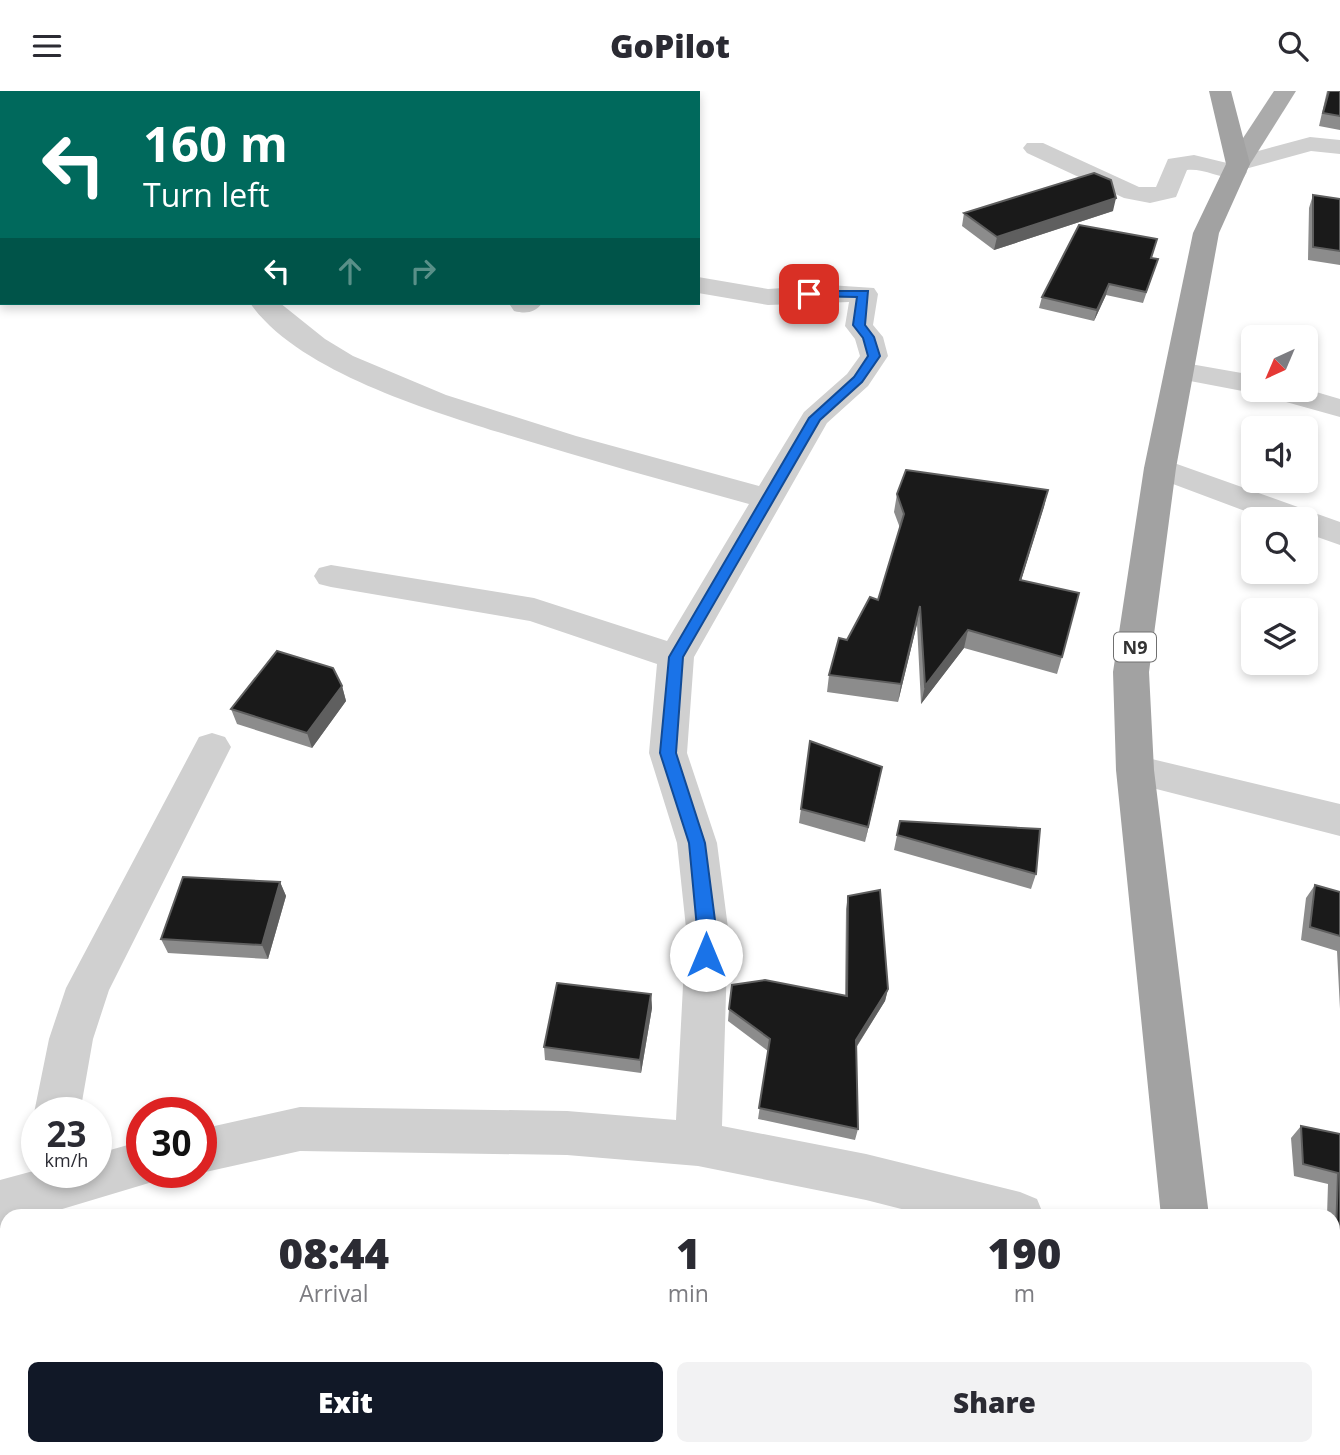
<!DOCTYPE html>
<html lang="en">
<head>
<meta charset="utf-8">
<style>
	:root { --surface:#fff; --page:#f2f2f3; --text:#2b2b33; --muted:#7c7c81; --accent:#111827 }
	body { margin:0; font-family:"Open Sans",sans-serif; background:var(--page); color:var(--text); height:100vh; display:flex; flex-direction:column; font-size:26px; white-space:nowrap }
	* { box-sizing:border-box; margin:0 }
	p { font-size:23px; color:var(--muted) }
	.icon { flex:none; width:38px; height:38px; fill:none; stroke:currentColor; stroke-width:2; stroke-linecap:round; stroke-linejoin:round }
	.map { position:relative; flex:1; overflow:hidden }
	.drawer { position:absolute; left:0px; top:1118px; width:1340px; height:247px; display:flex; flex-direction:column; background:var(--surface); border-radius:21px 21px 0 0; box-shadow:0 4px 10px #0003 }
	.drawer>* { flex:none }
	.hud { position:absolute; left:0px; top:0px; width:700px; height:214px; box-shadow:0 4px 10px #0003; background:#00695c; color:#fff; overflow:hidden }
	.needle { width:46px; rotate:224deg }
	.controls { position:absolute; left:1241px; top:234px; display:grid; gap:14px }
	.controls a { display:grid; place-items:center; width:77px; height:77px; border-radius:10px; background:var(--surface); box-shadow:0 4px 10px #0003; font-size:35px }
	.speed { position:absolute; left:21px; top:1006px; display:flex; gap:14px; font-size:35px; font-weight:700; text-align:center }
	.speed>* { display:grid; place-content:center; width:91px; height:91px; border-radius:50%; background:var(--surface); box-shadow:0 4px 10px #0003; line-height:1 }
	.speed small { font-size:18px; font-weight:400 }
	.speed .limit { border:10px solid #d22; background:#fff; color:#111 }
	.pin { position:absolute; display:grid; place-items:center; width:60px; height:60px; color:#fff; margin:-30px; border-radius:14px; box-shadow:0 4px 10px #0006 }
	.me { position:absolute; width:77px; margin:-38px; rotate:0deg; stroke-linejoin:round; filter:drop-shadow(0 0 5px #0008) }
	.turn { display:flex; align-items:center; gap:24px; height:147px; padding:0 28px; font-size:32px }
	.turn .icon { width:91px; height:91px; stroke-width:2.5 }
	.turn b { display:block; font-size:49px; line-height:60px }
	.lanes { display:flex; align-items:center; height:66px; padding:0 28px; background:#0003; justify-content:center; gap:35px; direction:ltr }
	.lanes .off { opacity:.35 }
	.eta { display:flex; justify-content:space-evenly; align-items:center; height:119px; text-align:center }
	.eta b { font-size:42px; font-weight:800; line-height:49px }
	.cta { display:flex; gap:14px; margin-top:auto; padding:14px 28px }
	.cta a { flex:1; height:80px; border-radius:10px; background:var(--accent); color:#fff; font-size:28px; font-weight:800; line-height:80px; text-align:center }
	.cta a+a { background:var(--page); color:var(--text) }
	header { display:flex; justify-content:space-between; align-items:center; height:91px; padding:0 28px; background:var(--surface); font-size:32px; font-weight:800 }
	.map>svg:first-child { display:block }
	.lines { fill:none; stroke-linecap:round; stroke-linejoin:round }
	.minor { fill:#d0d0d0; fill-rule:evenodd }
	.primary { fill:#ababab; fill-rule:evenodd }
	.trunk { fill:#a2a2a2; fill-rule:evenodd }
	.wall { fill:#8c8c8c }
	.shaded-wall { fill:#5f5f5f }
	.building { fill:#1a1a1a; stroke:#5f5f5f; stroke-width:2 }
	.route { fill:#1a73e8; stroke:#114b97; stroke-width:2 }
	.labels { text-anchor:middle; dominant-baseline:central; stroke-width:7; stroke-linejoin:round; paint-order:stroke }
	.shield { fill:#fff; stroke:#707070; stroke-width:2 }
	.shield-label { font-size:18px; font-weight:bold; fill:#333 }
</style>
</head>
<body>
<header><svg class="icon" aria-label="menu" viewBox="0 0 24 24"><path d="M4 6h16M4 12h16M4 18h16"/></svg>GoPilot<svg class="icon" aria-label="search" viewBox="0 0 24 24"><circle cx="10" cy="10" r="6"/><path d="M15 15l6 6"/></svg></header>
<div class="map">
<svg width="1340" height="1364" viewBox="0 0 1340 1364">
	<rect width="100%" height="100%" fill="#fff"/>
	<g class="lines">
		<path class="minor" d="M 1310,46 L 1340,49 L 1340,63 L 1311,60 L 1245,78 L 1247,81 L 1244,86 C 1225,91 1206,77 1187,79 L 1176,106 L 1150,112 L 1124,107 L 1027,62 L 1023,57 L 1027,52 L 1043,52 L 1139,96 L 1156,96 L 1168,68 L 1194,64 L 1227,72 L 1229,68 Z
			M 698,186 L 768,198 L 829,194 L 874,197 L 878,203 L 873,234 L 883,246 L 888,265 L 868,295 L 827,332 L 694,566 L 687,662 L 717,752 L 728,837 L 722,1035 L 866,1063 L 1020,1101 L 1037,1108 L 1044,1125 L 929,1125 L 866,1109 L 698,1075 L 567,1064 L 300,1060 L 201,1082 L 199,1082 L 201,1082 L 201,1038 L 300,1016 L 567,1020 L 676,1029 L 686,837 L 677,752 L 649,662 L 657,573 L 530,530 L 331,496 L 319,493 L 314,485 L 319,477 L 331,474 L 534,507 L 667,550 L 749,413 C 665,390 581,367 498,341 C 423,317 297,279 250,212 L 280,212 L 325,248 L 353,265 L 446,304 L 576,345 L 759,395 L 804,321 L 847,283 L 860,265 L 855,248 L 845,235 L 849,211 L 768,214 L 698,202 Z
			M 512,212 L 542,212 C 535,222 526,223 514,220 L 510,214 Z
			M 1179,271 L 1253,284 L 1253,299 L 1306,298 L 1340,308 L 1340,326 L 1265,305 L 1261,300 L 1253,302 L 1169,286 L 1164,280 L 1169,274 Z
			M 1160,367 L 1340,431 L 1340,454 L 1306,442 L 1306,429 L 1269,429 L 1149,384 L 1144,377 L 1149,370 Z
			M 212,642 L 225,646 L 231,656 L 109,899 L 93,948 L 80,1022 L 37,1022 L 37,1029 L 34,1022 L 49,948 L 66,897 L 199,646 Z
			M 1135,664 L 1340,713 L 1340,745 L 1121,689 L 1116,679 L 1121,669 Z
			M 142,1050 L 142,1082 L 162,1082 L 159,1089 L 39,1125 L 7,1125 L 7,1135 L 0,1137 L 0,1089 L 37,1079 L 37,1082 L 96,1082 L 96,1063 Z
			M 1334,1200 L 1340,1203 L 1340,1255 L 1334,1252 Z"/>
		<path class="primary" d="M 1274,0 L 1296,0 L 1247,78 L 1238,80 L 1229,78 L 1226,73 Z"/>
		<path class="trunk" d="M 1209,0 L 1231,0 L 1250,73 L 1219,142 L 1176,377 L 1149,581 L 1154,679 L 1209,1125 L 1161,1125 L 1116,679 L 1113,581 L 1144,377 L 1193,142 L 1226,73 Z
			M 1193,1358 L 1247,1358 L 1248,1364 L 1194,1364 Z"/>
	</g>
	<path class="wall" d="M 1327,0 L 1340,0 L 1340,39 L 1319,35 Z
		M 1313,104 L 1340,108 L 1340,174 L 1308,169 L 1309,117 Z
		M 1113,120 L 994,159 L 962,135 L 964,122 Z
		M 1151,167 L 1158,168 L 1143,212 L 1106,204 L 1094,230 L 1039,217 L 1042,206 Z
		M 1048,399 L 1021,489 L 1062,566 L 1057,583 L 964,557 L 921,613 L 917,533 L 898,611 L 827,601 L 829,584 L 847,549 L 878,509 L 900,437 L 894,421 L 897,403 Z
		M 342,595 L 346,610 L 312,657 L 237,633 L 231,618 Z
		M 810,650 L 879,691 L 865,751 L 799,732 Z
		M 900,730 L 1036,783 L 1031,798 L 894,759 Z
		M 280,791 L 286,805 L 268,868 L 168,862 L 161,848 Z
		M 1315,794 L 1340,801 L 1340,918 L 1337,860 L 1301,849 L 1306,807 Z
		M 848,805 L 888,898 L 885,910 L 856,957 L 858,1038 L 855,1049 L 758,1028 L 768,960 L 728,930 L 729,918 L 845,905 L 846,818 Z
		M 651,903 L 652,917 L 641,982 L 545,969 L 544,956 Z
		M 1301,1035 L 1340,1043 L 1340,1158 L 1334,1156 L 1334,1125 L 1327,1125 L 1328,1093 L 1294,1085 L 1291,1047 Z"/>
	<path class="shaded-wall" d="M 1116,107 L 1113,120 L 994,159 L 997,146 Z
		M 1109,193 L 1106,204 L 1094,230 L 1097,219 Z
		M 1048,399 L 1044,416 L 1016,506 L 1020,489 Z
		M 920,515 L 917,533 L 898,611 L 901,593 Z
		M 968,539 L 964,557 L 921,613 L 925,595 Z
		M 342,595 L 346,610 L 312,657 L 307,642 Z
		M 882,676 L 879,691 L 865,751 L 868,736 Z
		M 280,791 L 286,805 L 268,868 L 262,854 Z
		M 888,898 L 885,910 L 853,961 L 856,949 Z
		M 651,903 L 652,917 L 641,982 L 640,969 Z
		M 424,1358 L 435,1358 L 433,1364 L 422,1364 Z"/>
	<path class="building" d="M 1329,0 L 1340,0 L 1340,25 L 1323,22 Z
		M 1094,82 L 1111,89 L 1116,107 L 997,146 L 964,122 Z
		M 1313,104 L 1340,108 L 1340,160 L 1313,156 Z
		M 1079,134 L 1157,148 L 1151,167 L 1158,168 L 1146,201 L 1109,193 L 1097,219 L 1042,206 Z
		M 906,379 L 1048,399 L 1020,489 L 1079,502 L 1062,566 L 968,539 L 925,595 L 920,515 L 901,593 L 829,584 L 839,547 L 847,549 L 870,506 L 878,509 L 904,423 L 897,403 Z
		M 277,560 L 333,577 L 342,595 L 307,642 L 231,618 Z
		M 810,650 L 882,676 L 868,736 L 801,718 Z
		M 900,730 L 1040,738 L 1036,783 L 897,744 Z
		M 183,786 L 280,791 L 262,854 L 161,848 Z
		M 1315,794 L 1340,801 L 1340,845 L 1310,836 Z
		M 880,799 L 888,898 L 856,949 L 858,1038 L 759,1017 L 770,948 L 729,918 L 732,894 L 765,889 L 847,905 L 848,805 Z
		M 557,892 L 651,903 L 640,969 L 544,956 Z
		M 1301,1035 L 1340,1043 L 1340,1144 L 1336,1143 L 1338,1082 L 1303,1073 Z
		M 296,1358 L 424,1358 L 422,1364 L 294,1364 Z"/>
	<path class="route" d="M 809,200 L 868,200 L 865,234 L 874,246 L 880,265 L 862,291 L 820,329 L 683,566 L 676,662 L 705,752 L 716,837 L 713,869 L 706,871 L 700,869 L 689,752 L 660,662 L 669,566 L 809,327 L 854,286 L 868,265 L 863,247 L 853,234 L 857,206 L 805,205 L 803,203 Z"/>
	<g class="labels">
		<rect class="shield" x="1114" y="541.5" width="42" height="29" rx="5"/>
		<g class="shield-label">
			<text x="1135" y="556">N9</text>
		</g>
	</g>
</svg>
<div class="controls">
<a><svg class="needle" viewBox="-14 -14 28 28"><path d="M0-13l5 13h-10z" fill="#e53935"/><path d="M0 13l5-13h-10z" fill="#7c7c81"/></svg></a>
<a><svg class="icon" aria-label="sound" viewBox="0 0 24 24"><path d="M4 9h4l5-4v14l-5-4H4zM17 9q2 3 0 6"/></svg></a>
<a><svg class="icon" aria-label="search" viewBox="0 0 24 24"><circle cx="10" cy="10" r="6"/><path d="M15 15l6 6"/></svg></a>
<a><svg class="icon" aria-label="layers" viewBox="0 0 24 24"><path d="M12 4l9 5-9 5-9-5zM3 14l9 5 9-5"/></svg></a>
</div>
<div class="speed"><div>23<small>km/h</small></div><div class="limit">30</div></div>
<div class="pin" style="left:809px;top:203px;background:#d93025"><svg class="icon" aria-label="arrive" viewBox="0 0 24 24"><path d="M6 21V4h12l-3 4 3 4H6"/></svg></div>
<svg class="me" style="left:706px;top:864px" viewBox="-20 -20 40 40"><circle r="19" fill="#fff"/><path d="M0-13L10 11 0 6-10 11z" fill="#1a73e8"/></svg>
<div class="hud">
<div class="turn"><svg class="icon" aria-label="left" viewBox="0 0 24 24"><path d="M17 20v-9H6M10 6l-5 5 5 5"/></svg><div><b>160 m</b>Turn left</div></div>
<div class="lanes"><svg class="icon" aria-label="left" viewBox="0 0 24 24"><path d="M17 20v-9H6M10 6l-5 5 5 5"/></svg><svg class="icon off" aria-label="ahead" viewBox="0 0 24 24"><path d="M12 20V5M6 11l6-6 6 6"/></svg><svg class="icon off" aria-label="right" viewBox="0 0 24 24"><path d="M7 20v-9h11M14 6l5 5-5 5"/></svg></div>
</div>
<section class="drawer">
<div class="eta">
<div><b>08:44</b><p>Arrival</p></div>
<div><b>1</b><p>min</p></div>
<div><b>190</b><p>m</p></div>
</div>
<div class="cta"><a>Exit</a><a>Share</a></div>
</section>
</div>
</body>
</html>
